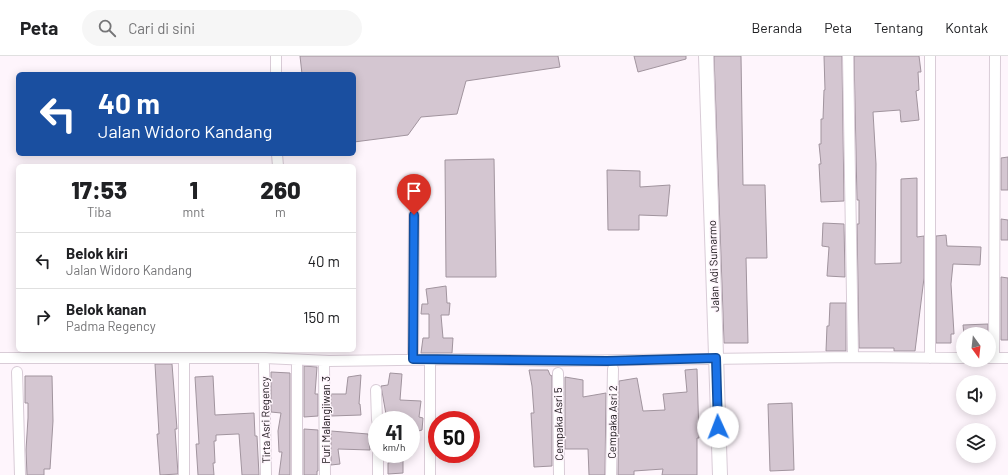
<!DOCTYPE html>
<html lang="id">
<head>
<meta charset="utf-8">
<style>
	:root { --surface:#fff; --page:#f6f6f6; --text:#202124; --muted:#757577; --line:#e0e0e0 }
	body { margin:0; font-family:Barlow,sans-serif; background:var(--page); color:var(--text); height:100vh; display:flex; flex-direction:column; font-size:15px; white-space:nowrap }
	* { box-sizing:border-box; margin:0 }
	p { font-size:13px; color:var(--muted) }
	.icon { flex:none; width:22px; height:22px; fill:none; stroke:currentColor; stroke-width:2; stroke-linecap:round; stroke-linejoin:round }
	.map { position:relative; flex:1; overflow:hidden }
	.side { position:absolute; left:16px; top:108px; width:340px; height:188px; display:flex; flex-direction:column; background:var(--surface); border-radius:6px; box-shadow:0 2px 10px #0003 }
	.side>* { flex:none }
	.guide { position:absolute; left:16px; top:16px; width:340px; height:84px; border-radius:6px; box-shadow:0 2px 10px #0003; background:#1a4fa0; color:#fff; overflow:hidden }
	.needle { width:26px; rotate:165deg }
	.fabs { position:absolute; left:956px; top:271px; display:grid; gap:8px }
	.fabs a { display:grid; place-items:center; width:40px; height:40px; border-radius:50%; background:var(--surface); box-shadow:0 2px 10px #0003; font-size:20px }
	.speed { position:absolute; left:368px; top:355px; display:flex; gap:8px; font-size:20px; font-weight:700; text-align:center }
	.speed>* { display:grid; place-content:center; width:52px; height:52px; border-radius:50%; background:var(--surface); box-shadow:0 2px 10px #0003; line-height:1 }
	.speed small { font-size:10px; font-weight:400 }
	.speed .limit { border:6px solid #d22; background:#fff; color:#111 }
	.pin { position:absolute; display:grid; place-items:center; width:34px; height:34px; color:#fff; margin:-41px -17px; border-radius:50% 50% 50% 0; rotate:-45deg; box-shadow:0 0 4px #0007 }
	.pin .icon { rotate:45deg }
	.me { position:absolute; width:44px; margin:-22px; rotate:358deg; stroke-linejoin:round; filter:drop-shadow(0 0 3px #0008) }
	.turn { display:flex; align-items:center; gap:14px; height:84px; padding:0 16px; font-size:18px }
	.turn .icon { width:52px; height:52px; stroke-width:2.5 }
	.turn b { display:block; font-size:28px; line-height:34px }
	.eta { display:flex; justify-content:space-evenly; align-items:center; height:68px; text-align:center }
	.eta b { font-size:24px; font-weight:800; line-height:28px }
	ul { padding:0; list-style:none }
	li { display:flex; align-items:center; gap:12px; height:56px; padding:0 16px; border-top:1px solid var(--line) }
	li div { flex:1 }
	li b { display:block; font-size:15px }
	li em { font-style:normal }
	header { display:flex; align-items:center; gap:24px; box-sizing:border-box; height:56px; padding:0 20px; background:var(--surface); border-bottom:1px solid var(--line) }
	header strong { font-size:19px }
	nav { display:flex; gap:22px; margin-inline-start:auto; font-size:14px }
	.search { width:280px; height:36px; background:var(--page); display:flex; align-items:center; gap:10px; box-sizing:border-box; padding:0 14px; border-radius:22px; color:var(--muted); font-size:15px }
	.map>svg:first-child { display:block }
	.building { fill:#d4c6d1; stroke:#a1949e }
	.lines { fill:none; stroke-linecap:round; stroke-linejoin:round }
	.minor-casing { stroke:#d9ccd7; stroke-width:12 }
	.secondary-casing { stroke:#d9ccd7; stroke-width:16 }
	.minor { stroke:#fff; stroke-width:10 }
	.secondary { stroke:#fff; stroke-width:14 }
	.route-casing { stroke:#114b97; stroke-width:10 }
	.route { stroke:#1a73e8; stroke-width:7 }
	.labels { text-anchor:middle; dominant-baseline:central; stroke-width:3; stroke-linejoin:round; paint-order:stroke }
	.street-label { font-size:11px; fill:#191418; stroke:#fef5fc }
</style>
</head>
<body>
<header>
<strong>Peta</strong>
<div class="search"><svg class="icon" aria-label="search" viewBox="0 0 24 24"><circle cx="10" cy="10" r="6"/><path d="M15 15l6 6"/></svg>Cari di sini</div>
<nav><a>Beranda</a><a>Peta</a><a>Tentang</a><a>Kontak</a></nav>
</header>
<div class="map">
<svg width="1008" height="419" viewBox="0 0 1008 419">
	<rect width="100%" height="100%" fill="#fef5fc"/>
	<path class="building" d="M 300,0 L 558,0 L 560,11 L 466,25 L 457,58 L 421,61 L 408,79 L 354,86 L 354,18 L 302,18 Z
		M 634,0 L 686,0 L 686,3 L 638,16 Z
		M 714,0 L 741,0 L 743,129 L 765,129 L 767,202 L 746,202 L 748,287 L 724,287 Z
		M 824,0 L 842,0 L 844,145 L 821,146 L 819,108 L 821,108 L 819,88 L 821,88 L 821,63 L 823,63 L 824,34 L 825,34 Z
		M 854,0 L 919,0 L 921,16 L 918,16 L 919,34 L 916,35 L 919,64 L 901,66 L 900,54 L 873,56 L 876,108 L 875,208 L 901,207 L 901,123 L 917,122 L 917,181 L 924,180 L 924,222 L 915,295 L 894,295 L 894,292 L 859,292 L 857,168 L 859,168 L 859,144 L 857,144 Z
		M 1008,101 L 1008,134 L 1001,134 L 1001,102 Z
		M 494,103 L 496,221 L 446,221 L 445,104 Z
		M 607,114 L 640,115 L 640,131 L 670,129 L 667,160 L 639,159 L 639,174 L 608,174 Z
		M 1001,163 L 1008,164 L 1008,184 L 1001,184 Z
		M 823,167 L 844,168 L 845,221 L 827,220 L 829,191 L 822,190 Z
		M 946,179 L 947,190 L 981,191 L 980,209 L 953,208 L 951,228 L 954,278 L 951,278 L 951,287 L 936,287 L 936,180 Z
		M 1001,221 L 1008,222 L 1008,284 L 1001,284 Z
		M 446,230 L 447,247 L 450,247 L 449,259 L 441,259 L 443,282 L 453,282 L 452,297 L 421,297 L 423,282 L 429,282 L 429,258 L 421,258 L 422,248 L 428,248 L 426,233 Z
		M 830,247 L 846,247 L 846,295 L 826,295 L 827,270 L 829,270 Z
		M 988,268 L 988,278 L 964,278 L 963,269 Z
		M 155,308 L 172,308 L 177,373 L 175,373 L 178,418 L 160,419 L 157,378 L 159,378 Z
		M 304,310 L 317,311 L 315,338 L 318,338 L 318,360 L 304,361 Z
		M 697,313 L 699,382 L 697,382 L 697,419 L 662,419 L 663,413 L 634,415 L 634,419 L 618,419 L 619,325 L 637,322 L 643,355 L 665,354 L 663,338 L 687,336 L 685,314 Z
		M 529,314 L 548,314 L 550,319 L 552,320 L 552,410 L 534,411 L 531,357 L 534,357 L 532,330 Z
		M 271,316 L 290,317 L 290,419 L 279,419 L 282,396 L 279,396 L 278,375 L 281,357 L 271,356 Z
		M 390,317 L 402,318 L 400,344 L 421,345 L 419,361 L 423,362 L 422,374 L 411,377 L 411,364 L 387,364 L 381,330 L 388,329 Z
		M 361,319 L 359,348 L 360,348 L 361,359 L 331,360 L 331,338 L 346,338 L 348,321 Z
		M 25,320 L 52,320 L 53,365 L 50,413 L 44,413 L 44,419 L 27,419 L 26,394 L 28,362 L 28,347 L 25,347 Z
		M 213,320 L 215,359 L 254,357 L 255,380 L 257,380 L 259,419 L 242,419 L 239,378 L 237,378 L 216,379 L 216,385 L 214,385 L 215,407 L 213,407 L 214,419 L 198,419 L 196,388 L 199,388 L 195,321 Z
		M 565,321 L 583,324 L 583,341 L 606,337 L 605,419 L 589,419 L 588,393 L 565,393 Z
		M 792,347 L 794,414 L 770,415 L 768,348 Z
		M 304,373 L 318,374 L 318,415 L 317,415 L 317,419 L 304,419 Z
		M 331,375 L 368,378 L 370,394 L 338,393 L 340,408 L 331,409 Z
		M 403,404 L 403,417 L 388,418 L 388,407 Z"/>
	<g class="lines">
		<defs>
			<path id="minor" d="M 276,0 L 276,18
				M 848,0 L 853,301
				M 930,0 L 930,302
				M 277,98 L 278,110
				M 0,302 L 265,302 L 329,305 L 467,303 L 555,305 L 853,301 L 963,302
				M 989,302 L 1008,302
				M 994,302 L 995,0
				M 413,303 L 414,159
				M 297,304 L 297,419
				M 184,306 L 184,419
				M 264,309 L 266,419
				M 324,309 L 325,419
				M 430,309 L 430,419
				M 17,316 L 20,419
				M 558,317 L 559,419
				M 376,334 L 377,364
				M 378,398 L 378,419
				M 611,419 L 613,313"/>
			<path id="secondary" d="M 706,0 L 720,419"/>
		</defs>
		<use href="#minor" class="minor-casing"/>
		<use href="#secondary" class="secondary-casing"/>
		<use href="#minor" class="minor"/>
		<use href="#secondary" class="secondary"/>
	</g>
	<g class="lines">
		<defs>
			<path id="route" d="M 414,159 L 413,303 L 607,305 L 716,302 L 718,371"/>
		</defs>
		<use href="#route" class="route-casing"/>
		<use href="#route" class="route"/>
	</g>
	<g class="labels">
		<g class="street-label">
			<text transform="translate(713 210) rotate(-92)">Jalan Adi Sumarmo</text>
			<text transform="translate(265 364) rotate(-91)">Tirta Asri Regency</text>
			<text transform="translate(325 364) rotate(-90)">Puri Malangjiwan 3</text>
			<text transform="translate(612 366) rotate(-89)">Cempaka Asri 2</text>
			<text transform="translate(558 368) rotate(-91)">Cempaka Asri 5</text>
		</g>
	</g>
</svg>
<div class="fabs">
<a><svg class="needle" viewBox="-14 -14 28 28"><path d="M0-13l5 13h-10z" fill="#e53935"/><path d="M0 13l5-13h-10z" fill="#757577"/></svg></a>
<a><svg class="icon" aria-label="sound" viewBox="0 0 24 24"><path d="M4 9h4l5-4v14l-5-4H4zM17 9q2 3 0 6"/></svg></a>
<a><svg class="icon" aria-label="layers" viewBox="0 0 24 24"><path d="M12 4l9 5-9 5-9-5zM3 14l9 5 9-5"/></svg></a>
</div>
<div class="speed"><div>41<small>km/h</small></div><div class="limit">50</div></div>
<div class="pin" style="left:414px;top:159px;background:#d93025"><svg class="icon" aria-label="arrive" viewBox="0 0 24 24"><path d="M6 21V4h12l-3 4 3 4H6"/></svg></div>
<svg class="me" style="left:718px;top:371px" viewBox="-20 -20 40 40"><circle r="19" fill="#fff"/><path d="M0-13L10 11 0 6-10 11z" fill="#1a73e8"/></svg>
<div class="guide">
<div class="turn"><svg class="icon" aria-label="left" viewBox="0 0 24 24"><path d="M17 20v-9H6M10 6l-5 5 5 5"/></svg><div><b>40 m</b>Jalan Widoro Kandang</div></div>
</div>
<section class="side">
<div class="eta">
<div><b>17:53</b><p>Tiba</p></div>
<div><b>1</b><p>mnt</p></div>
<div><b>260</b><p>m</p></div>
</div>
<ul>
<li><svg class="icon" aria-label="left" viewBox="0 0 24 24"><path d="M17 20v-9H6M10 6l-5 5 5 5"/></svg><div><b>Belok kiri</b><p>Jalan Widoro Kandang</p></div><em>40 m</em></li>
<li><svg class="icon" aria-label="right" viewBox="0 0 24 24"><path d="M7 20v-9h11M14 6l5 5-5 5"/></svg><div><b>Belok kanan</b><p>Padma Regency</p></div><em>150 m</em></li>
</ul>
</section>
</div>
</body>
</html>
